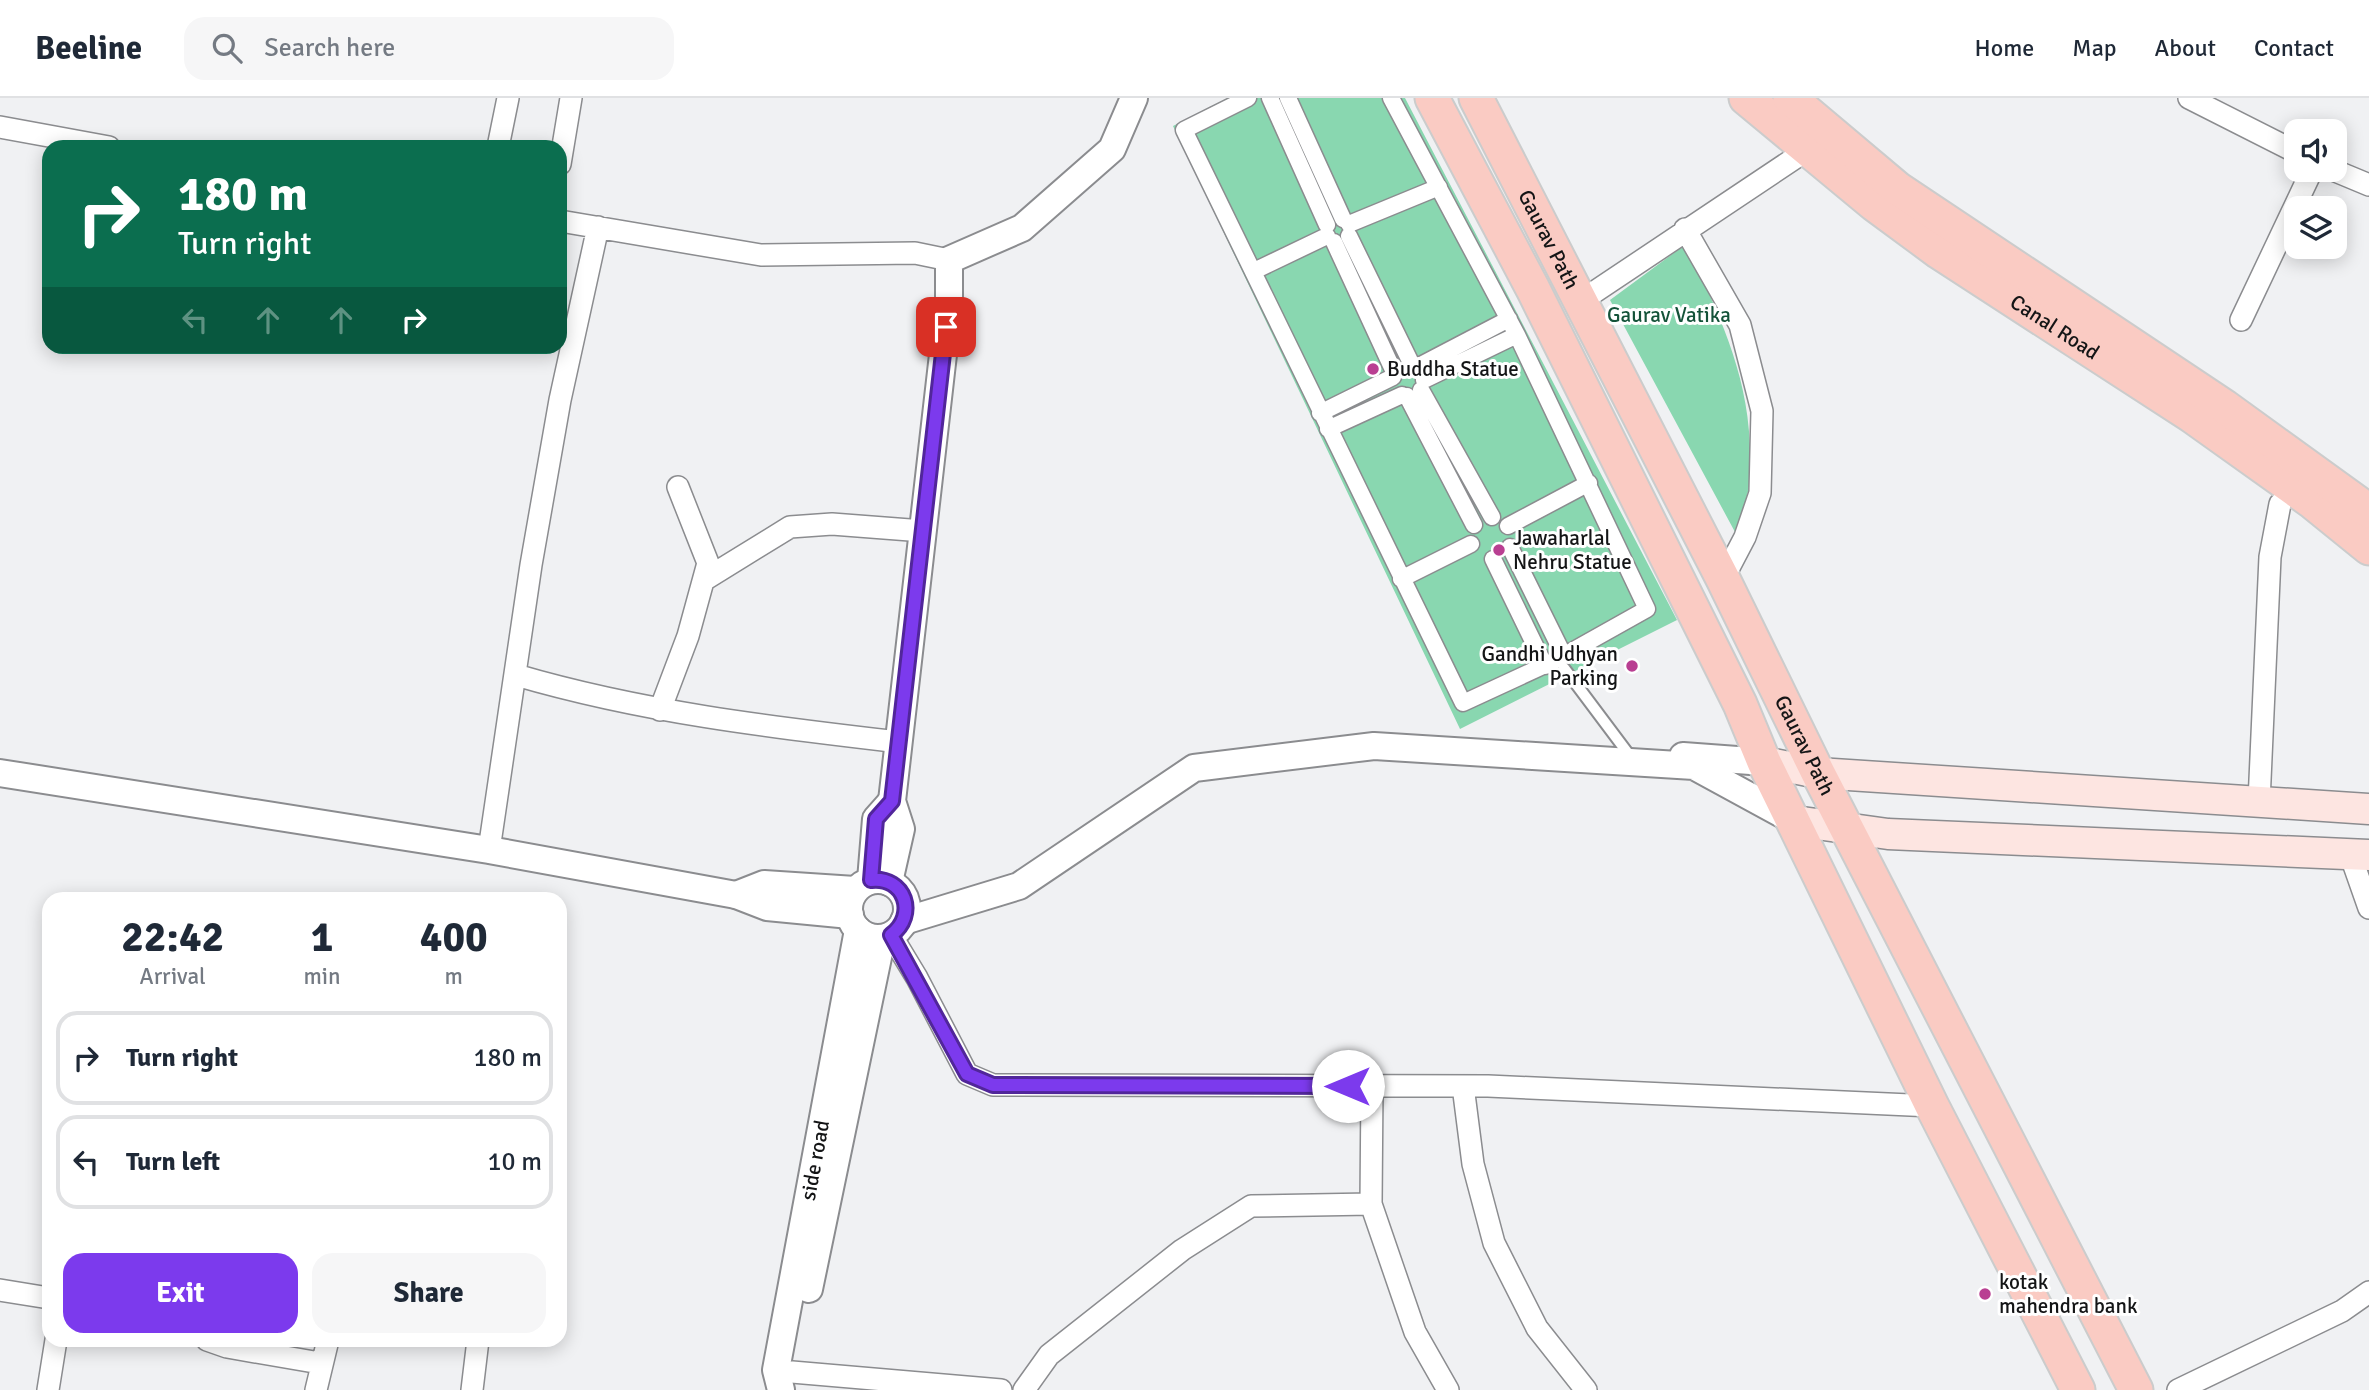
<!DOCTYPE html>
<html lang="en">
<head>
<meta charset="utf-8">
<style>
	:root { --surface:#fff; --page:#f6f6f7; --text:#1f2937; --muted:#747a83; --line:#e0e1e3; --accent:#7c3aed }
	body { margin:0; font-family:Signika,sans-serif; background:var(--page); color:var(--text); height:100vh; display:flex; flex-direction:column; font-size:26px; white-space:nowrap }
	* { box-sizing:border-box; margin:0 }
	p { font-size:23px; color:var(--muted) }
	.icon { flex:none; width:38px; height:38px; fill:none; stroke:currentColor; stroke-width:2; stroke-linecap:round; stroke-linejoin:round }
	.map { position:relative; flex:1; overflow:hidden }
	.details { position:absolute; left:42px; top:794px; width:525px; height:455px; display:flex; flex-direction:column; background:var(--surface); border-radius:21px; box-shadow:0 4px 18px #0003 }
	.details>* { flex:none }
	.top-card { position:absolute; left:42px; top:42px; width:525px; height:214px; border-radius:21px; box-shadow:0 4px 18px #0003; background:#0b6e4f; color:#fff; overflow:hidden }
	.controls { position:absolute; left:2284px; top:21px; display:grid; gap:14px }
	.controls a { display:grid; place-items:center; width:63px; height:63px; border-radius:14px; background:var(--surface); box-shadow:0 4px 18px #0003; font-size:35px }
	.pin { position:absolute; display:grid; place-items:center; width:60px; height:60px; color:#fff; margin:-30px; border-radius:14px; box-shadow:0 4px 10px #0006 }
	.me { position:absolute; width:77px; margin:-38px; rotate:270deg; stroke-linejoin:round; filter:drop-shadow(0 0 5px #0008) }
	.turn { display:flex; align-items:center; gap:24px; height:147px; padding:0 21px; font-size:32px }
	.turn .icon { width:91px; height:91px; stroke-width:2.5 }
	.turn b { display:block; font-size:49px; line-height:60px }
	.lanes { display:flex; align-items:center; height:66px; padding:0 21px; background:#0003; justify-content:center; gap:35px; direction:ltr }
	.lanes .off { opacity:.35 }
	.eta { display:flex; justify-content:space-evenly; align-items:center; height:119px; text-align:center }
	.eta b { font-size:42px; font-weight:800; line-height:49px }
	.primary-button { display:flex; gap:14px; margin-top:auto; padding:14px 21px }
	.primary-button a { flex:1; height:80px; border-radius:21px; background:var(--accent); color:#fff; font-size:28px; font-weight:800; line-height:80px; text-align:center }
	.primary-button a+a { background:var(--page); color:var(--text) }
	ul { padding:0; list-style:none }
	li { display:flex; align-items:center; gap:21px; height:94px; margin:0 14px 10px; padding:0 7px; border:4px solid var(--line); border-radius:21px }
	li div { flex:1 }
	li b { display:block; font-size:26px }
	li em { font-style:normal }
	header { display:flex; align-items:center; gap:42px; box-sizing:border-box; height:98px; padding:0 35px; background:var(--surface); border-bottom:2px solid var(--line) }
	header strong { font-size:33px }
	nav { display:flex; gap:38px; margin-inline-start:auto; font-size:24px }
	.search { width:490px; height:63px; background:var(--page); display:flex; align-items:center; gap:18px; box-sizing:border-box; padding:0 24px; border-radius:21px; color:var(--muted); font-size:26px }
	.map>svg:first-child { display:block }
	.green { fill:#89d7b0 }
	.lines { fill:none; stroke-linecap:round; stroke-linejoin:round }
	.service-casing { stroke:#8b8c8f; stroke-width:14 }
	.pedestrian-casing { stroke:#8b8c8f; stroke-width:19 }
	.minor-casing { stroke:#8b8c8f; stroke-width:24 }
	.tertiary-casing { stroke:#8b8c8f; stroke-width:30 }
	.secondary-casing { stroke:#8b8c8f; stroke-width:33 }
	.primary-casing { stroke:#cbcccc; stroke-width:37 }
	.service { stroke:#fff; stroke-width:10 }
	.pedestrian { stroke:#fff; stroke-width:16 }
	.minor { stroke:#fff; stroke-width:21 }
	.tertiary { stroke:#fff; stroke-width:26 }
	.secondary { stroke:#fde5e1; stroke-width:30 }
	.primary { stroke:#facbc3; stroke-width:33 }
	.route-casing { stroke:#51269a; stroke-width:18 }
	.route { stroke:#7c3aed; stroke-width:12 }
	.poi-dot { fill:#b93f92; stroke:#fff; stroke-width:2.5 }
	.labels { text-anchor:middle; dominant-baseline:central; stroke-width:6; stroke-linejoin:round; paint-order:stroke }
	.street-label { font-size:21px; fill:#141516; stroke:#fff }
	.park-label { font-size:21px; fill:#145339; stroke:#fff }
	.poi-label { font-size:21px; fill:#141516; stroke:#fff; text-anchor:start }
</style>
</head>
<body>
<header>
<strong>Beeline</strong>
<div class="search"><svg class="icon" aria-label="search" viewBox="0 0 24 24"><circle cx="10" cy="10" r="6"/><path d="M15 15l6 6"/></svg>Search here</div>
<nav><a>Home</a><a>Map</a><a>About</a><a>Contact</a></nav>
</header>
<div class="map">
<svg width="2369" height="1292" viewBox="0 0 2369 1292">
	<rect width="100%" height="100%" fill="#f0f1f3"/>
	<path class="green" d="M 1228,0 L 1405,0 L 1677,522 L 1460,631 L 1173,28 Z
		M 1686,146 C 1725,228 1757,295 1749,388 C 1747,403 1739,420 1735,434 L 1610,202 Z"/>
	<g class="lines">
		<defs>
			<path id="service" d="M 1564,570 L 1627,654"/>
			<path id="pedestrian" d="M 1248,0 L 1184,32 L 1463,605 L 1556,562 L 1647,511 L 1517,237 L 1391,0
				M 1270,0 L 1327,127
				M 1288,0 L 1343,121
				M 1349,126 L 1439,89
				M 1349,138 L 1412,267
				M 1334,144 L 1394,274
				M 1254,173 L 1327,138
				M 1417,269 L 1509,221
				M 1424,282 L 1517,237
				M 1421,292 L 1492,419
				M 1407,298 L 1474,427
				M 1320,315 L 1393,279
				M 1328,331 L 1402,297
				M 1508,428 L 1589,385
				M 1510,449 L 1564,558
				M 1493,461 L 1545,568
				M 1401,481 L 1471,446"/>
			<path id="minor" d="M 2189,0 L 2296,54
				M 0,29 L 109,49
				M 498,49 L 508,0
				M 560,66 L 571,0
				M 2333,72 L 2369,87
				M 560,123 L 761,157 L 915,155 L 949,162
				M 1685,131 L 1740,227 L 1762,313 L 1760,395 L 1745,439 L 1723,481
				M 1581,203 L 1807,52 L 1803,40
				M 2241,222 L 2312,72
				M 704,482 L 790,429 L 832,426 L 923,433
				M 516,577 C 642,614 769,629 899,644
				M 660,612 L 688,538 L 708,465 L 678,389
				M 2259,704 L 2270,459 L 2280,406
				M 489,752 L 531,467 L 560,302 L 598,129
				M 2350,756 L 2369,810
				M 891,837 L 917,880 L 967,976 L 993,987 L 1488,988 L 1932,1008
				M 1372,988 L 1371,1106 L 1415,1234 L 1448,1292
				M 1463,988 L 1473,1066 L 1494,1145 L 1537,1230 L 1586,1292
				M 0,1192 L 49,1200
				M 207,1242 L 227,1249 L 320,1265
				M 792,1274 L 1001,1292
				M 48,1292 L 56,1242
				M 316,1292 L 328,1242
				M 472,1292 L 478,1242
				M 1024,1292 L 1049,1257 L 1182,1152 L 1251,1108 L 1371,1106
				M 2178,1292 L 2342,1213 L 2369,1194"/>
			<g id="tertiary">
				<path d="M 1683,658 L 1764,664"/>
				<path d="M 0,675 L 489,752 L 736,797 L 767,809 L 850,817"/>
				<path d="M 871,782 L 876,721 L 892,703"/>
				<circle cx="878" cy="811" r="29"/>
				<path d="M 889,784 L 901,731 L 892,703 L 949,204 L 949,162 L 1022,130 L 1112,51 L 1134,0"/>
				<path d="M 736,797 L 764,786 L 855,792"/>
				<path d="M 904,823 L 1019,788 L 1194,670 L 1374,648 L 1694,668 L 1795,723"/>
				<path d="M 809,1191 L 882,840"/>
				<path id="s1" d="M 781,1292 L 776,1272 L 858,832"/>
			</g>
			<path id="secondary" d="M 1764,664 L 1818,675 L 2369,711
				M 1795,723 L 1888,736 L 2369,757"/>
			<g id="primary">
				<path d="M 1432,0 L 1533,191 L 1740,606 L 1764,664 L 1932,1008 L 2078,1292"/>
				<path id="s2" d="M 1476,0 L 1723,481 L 1818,675 L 2136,1292"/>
				<path id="s3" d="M 1746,0 L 1874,106 L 1939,154 L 2192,318 L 2311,403 L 2369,450"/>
				<path d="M 1790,0 L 1898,91 L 2225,309 L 2369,413"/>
			</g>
		</defs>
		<use href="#service" class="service-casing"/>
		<use href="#pedestrian" class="pedestrian-casing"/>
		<use href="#minor" class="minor-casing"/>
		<use href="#tertiary" class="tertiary-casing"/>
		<use href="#secondary" class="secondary-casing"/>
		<use href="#primary" class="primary-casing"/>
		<use href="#service" class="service"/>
		<use href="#pedestrian" class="pedestrian"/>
		<use href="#minor" class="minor"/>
		<use href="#tertiary" class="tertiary"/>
		<use href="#secondary" class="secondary"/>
		<use href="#primary" class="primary"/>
	</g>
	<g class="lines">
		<defs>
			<path id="route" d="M 946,229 L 892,703 L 876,721 L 871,782 C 905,778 918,817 891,837 L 967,976 L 993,987 L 1348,988"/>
		</defs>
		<use href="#route" class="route-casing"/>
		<use href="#route" class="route"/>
	</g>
	<g class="poi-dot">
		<circle cx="1373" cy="271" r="7"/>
		<circle cx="1499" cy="452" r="7"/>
		<circle cx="1632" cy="568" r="7"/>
		<circle cx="1985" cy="1196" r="7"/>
	</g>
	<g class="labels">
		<g class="street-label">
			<text stroke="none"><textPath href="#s2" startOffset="159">Gaurav Path</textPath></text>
			<text stroke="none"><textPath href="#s3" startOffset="385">Canal Road</textPath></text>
			<text stroke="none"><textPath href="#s2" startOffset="726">Gaurav Path</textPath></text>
			<text stroke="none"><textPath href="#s1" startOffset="234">side road</textPath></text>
		</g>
		<g class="park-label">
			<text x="1669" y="217">Gaurav Vatika</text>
		</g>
		<g class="poi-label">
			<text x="1387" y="271">Buddha Statue</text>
			<text x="1513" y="440">Jawaharlal<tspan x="1513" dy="24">Nehru Statue</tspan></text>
			<text x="1618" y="556" text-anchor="end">Gandhi Udhyan<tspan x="1618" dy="24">Parking</tspan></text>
			<text x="1999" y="1184">kotak<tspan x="1999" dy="24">mahendra bank</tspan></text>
		</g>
	</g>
</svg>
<div class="controls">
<a><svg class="icon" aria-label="sound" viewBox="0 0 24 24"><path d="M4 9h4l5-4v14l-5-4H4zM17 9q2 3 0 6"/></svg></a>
<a><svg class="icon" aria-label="layers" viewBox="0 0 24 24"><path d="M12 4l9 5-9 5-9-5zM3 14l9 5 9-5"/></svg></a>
</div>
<div class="pin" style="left:946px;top:229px;background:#d93025"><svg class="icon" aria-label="arrive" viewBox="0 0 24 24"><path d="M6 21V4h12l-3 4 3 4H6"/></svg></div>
<svg class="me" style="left:1348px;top:988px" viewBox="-20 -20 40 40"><circle r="19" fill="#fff"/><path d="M0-13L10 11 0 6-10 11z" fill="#7c3aed"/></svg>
<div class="top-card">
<div class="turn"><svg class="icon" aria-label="right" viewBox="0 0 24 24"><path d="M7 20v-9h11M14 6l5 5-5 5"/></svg><div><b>180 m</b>Turn right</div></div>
<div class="lanes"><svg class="icon off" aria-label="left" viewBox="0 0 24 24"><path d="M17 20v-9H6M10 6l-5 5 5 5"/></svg><svg class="icon off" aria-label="ahead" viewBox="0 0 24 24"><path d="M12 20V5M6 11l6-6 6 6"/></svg><svg class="icon off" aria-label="ahead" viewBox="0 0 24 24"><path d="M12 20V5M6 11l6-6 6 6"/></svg><svg class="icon" aria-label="right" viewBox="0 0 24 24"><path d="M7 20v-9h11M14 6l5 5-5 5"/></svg></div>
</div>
<section class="details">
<div class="eta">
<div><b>22:42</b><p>Arrival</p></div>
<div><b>1</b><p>min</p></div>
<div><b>400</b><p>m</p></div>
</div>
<ul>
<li><svg class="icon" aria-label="right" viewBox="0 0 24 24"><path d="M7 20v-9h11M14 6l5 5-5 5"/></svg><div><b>Turn right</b></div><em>180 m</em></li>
<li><svg class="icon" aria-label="left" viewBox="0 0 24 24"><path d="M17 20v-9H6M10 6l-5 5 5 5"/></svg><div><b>Turn left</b></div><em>10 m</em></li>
</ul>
<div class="primary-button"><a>Exit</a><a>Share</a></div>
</section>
</div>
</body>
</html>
